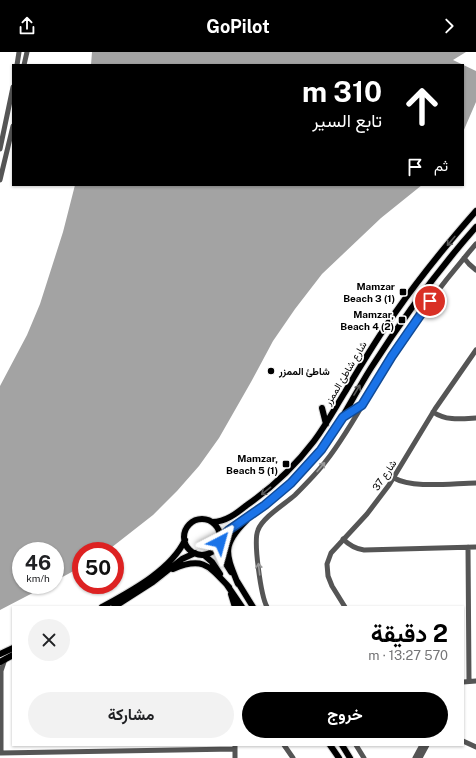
<!DOCTYPE html>
<html lang="ar">
<head>
<meta charset="utf-8">
<style>
	:root { --surface:#fff; --page:#f2f2f2; --text:#202124; --muted:#757577; --accent:#000 }
	body { margin:0; font-family:"Public Sans",Vazirmatn,sans-serif; background:var(--page); color:var(--text); direction:rtl; height:100vh; display:flex; flex-direction:column; font-size:15px; white-space:nowrap }
	* { box-sizing:border-box; margin:0 }
	p { font-size:13px; color:var(--muted) }
	.icon { flex:none; width:22px; height:22px; fill:none; stroke:currentColor; stroke-width:2; stroke-linecap:round; stroke-linejoin:round }
	.map { position:relative; flex:1; overflow:hidden; direction:ltr }
	.sheet { position:absolute; left:12px; top:554px; width:452px; height:140px; display:flex; flex-direction:column; background:var(--surface); border-radius:0px; box-shadow:0 1px 3px #0004; direction:rtl }
	.sheet>* { flex:none }
	.hud { position:absolute; left:12px; top:12px; width:452px; height:122px; border-radius:0px; box-shadow:0 1px 3px #0004; direction:rtl; background:#000; color:#fff; overflow:hidden }
	.speed { position:absolute; left:12px; top:490px; display:flex; gap:8px; font-size:20px; font-weight:700; text-align:center }
	.speed>* { display:grid; place-content:center; width:52px; height:52px; border-radius:50%; background:var(--surface); box-shadow:0 1px 3px #0004; line-height:1 }
	.speed small { font-size:10px; font-weight:400 }
	.speed .limit { border:6px solid #d22; background:#fff; color:#111 }
	.pin { position:absolute; display:grid; place-items:center; width:34px; height:34px; color:#fff; margin:-17px; border:2px solid #fff; border-radius:50%; box-shadow:0 1px 4px #0007 }
	.me { position:absolute; width:44px; margin:-22px; rotate:39deg; stroke-linejoin:round; filter:drop-shadow(0 0 3px #0008) }
	.turn { display:flex; align-items:center; gap:14px; height:84px; padding:0 16px; font-size:18px }
	.turn .icon { width:52px; height:52px; stroke-width:2.5 }
	.turn b { display:block; font-size:28px; line-height:34px }
	.then { display:flex; align-items:center; height:38px; padding:0 16px; background:#0003; gap:8px; font-size:15px }
	.round { display:grid; place-items:center; flex:none; width:42px; height:42px; border-radius:21px; background:var(--page) }
	.head { display:flex; align-items:center; justify-content:space-between; height:68px; padding:0 16px }
	h1 { font-size:24px; font-weight:700; line-height:30px; color:var(--accent) }
	.cta { display:flex; gap:8px; margin-top:auto; padding:8px 16px }
	.cta a { flex:1; height:46px; border-radius:24px; background:var(--accent); color:#fff; font-size:16px; font-weight:700; line-height:46px; text-align:center }
	.cta a+a { background:var(--page); color:var(--text) }
	header { display:flex; justify-content:space-between; align-items:center; height:52px; padding:0 16px; background:var(--accent); color:#fff; font-size:18px; font-weight:700 }
	.map>svg:first-child { display:block }
	.water { fill:#a3a3a3 }
	.lines { fill:none; stroke-linecap:round; stroke-linejoin:round }
	.major-casing { stroke:#dbdbdb; stroke-width:8 }
	.minor { stroke:#555; stroke-width:5 }
	.major { stroke:#000; stroke-width:6 }
	.oneway { stroke:#595959 }
	.oneway2 { stroke:#999 }
	.route-casing { stroke:#114b97; stroke-width:10 }
	.route { stroke:#1a73e8; stroke-width:7 }
	.poi-dot { fill:#000; stroke:#fff; stroke-width:1.5 }
	.labels { text-anchor:middle; dominant-baseline:central; stroke-width:3.5; stroke-linejoin:round; paint-order:stroke }
	.poi-label { font-size:10px; font-weight:bold; fill:#000; stroke:#fff; text-anchor:end }
	.street-label { font-size:10px; fill:#000; stroke:#fff }
</style>
</head>
<body>
<header><svg class="icon" aria-label="forward" viewBox="0 0 24 24"><path d="M9 5l7 7-7 7"/></svg>GoPilot<svg class="icon" aria-label="share" viewBox="0 0 24 24"><path d="M12 15V3M7 8l5-5 5 5M5 13v7h14v-7"/></svg></header>
<div class="map">
<svg width="476" height="706" viewBox="0 0 476 706">
	<rect width="100%" height="100%" fill="#fff"/>
	<path class="water" d="M 92,0 L 466,0 L 453,8 L 476,19 L 476,50 L 463,80 L 463,13 L 91,13 Z
		M 75,133 L 422,133 L 381,166 L 322,222 L 295,257 L 273,289 L 251,330 L 219,386 L 199,414 L 177,439 L 153,463 L 107,499 L 81,499 L 81,515 L 55,529 L 55,499 L 21,499 L 21,533 L 48,533 L 0,558 L 0,334 L 27,283 L 40,252 L 63,180 Z"/>
	<g class="lines">
		<defs>
			<path id="major" d="M 322,356 L 326,372
				M 344,364 L 362,353
				M184 485a18 18 0 1 1 36 0a18 18 0 1 1-36 0Z
				M 212,470 C 226,470 237,461 247,453 C 273,435 295,414 314,389 C 326,373 335,356 345,340 C 361,313 377,286 395,261 C 420,225 447,192 476,159
				M 220,487 C 231,472 250,464 264,454 C 283,440 300,424 315,406 C 337,379 352,346 371,316 C 403,266 437,219 476,175
				M 218,494 L 221,504 L 231,520
				M 204,503 L 212,510 L 220,522
				M 173,517 C 203,504 209,514 229,535
				M 237,529 L 253,555
				M 238,532 C 226,502 221,494 246,469
				M 227,533 L 242,555
				M 231,542 L 235,555
				M 102,555 C 131,539 171,518 185,488
				M 114,555 L 153,530 L 182,507 L 195,501
				M 0,602 L 13,596
				M 0,610 L 13,603
				M 330,693 L 339,706
				M 342,693 L 350,706"/>
		</defs>
		<use href="#major" class="major-casing"/>
		<path class="minor" d="M 17,13 L 19,0
			M 24,13 L 27,0
			M 0,97 L 13,35
			M 0,128 L 13,74
			M 464,206 L 469,212 L 476,218
			M 433,360 C 446,369 461,367 476,366
			M 394,426 C 413,437 454,431 476,431
			M 343,487 C 349,493 356,497 364,498 L 476,495
			M 468,495 L 469,629
			M 267,555 C 261,544 253,489 258,478 C 263,465 285,452 295,443 C 306,432 317,421 326,409 C 351,377 369,340 390,306 C 416,266 445,228 476,192
			M 345,555 L 332,534 L 328,524 L 327,512 L 331,501 L 367,462 L 389,433 L 435,357 L 476,298
			M 463,630 L 476,629
			M 463,689 L 476,695
			M 235,693 L 235,706
			M 284,693 L 293,706
			M 356,693 L 364,706
			M 0,701 L 235,697
			M 1,701 L 1,619 L 5,607
			M 415,706 L 422,693
			M 420,706 L 427,693"/>
		<use href="#major" class="major"/>
	</g>
	<defs><path id="oneway-shaft" d="M-6 0H5M1.5-3L5.5 0L1.5 3" fill="none" stroke-width="1.6" stroke-linecap="round" stroke-linejoin="round"/></defs>
	<g class="oneway">
		<use href="#oneway-shaft" transform="translate(451 189) rotate(130)"/>
		<use href="#oneway-shaft" transform="translate(357 338) rotate(-59)"/>
		<use href="#oneway-shaft" transform="translate(266 439) rotate(141)"/>
	</g>
	<g class="oneway2">
		<use href="#oneway-shaft" transform="translate(321 415) rotate(-50)"/>
		<use href="#oneway-shaft" transform="translate(259 517) rotate(-97)"/>
	</g>
	<g class="lines">
		<defs>
			<path id="route" d="M 220,490 L 220,487 L 229,478 L 265,453 L 291,431 L 321,398 L 343,365 L 362,353 L 392,304 L 430,249"/>
		</defs>
		<use href="#route" class="route-casing"/>
		<use href="#route" class="route"/>
	</g>
	<g class="poi-dot">
		<rect x="399" y="236" width="8" height="8" rx="2"/>
		<rect x="398" y="264" width="8" height="8" rx="2"/>
		<circle cx="271" cy="319" r="4"/>
		<rect x="282" y="408" width="8" height="8" rx="2"/>
	</g>
	<g class="labels">
		<g class="poi-label">
			<text x="395" y="234">Mamzar<tspan x="395" dy="12">Beach 3 (1)</tspan></text>
			<text x="394" y="262">Mamzar,<tspan x="394" dy="12">Beach 4 (2)</tspan></text>
			<text x="279" y="319" text-anchor="start">شاطئ الممزر</text>
			<text x="278" y="406">Mamzar,<tspan x="278" dy="12">Beach 5 (1)</tspan></text>
		</g>
		<g class="street-label">
			<text transform="translate(345 321) rotate(-59)">شارع شاطئ الممزر</text>
			<text transform="translate(384 423) rotate(-56)">شارع 37</text>
		</g>
	</g>
</svg>
<div class="speed"><div>46<small>km/h</small></div><div class="limit">50</div></div>
<div class="pin" style="left:430px;top:249px;background:#d93025"><svg class="icon" aria-label="arrive" viewBox="0 0 24 24"><path d="M6 21V4h12l-3 4 3 4H6"/></svg></div>
<svg class="me" style="left:220px;top:490px" viewBox="-20 -20 40 40"><path d="M0-17L14 15 0 8-14 15z" fill="#1a73e8" stroke="#fff" stroke-width="4"/></svg>
<div class="hud">
<div class="turn"><svg class="icon" aria-label="ahead" viewBox="0 0 24 24"><path d="M12 20V5M6 11l6-6 6 6"/></svg><div><b>310 m</b>تابع السير</div></div>
<div class="then">ثم<svg class="icon" aria-label="arrive" viewBox="0 0 24 24"><path d="M6 21V4h12l-3 4 3 4H6"/></svg></div>
</div>
<section class="sheet">
<div class="head"><div><h1>2 دقيقة</h1><p>570 m · 13:27</p></div><a class="round"><svg class="icon" aria-label="close" viewBox="0 0 24 24"><path d="M6 6l12 12M18 6L6 18"/></svg></a></div>
<div class="cta"><a>خروج</a><a>مشاركة</a></div>
</section>
</div>
</body>
</html>
